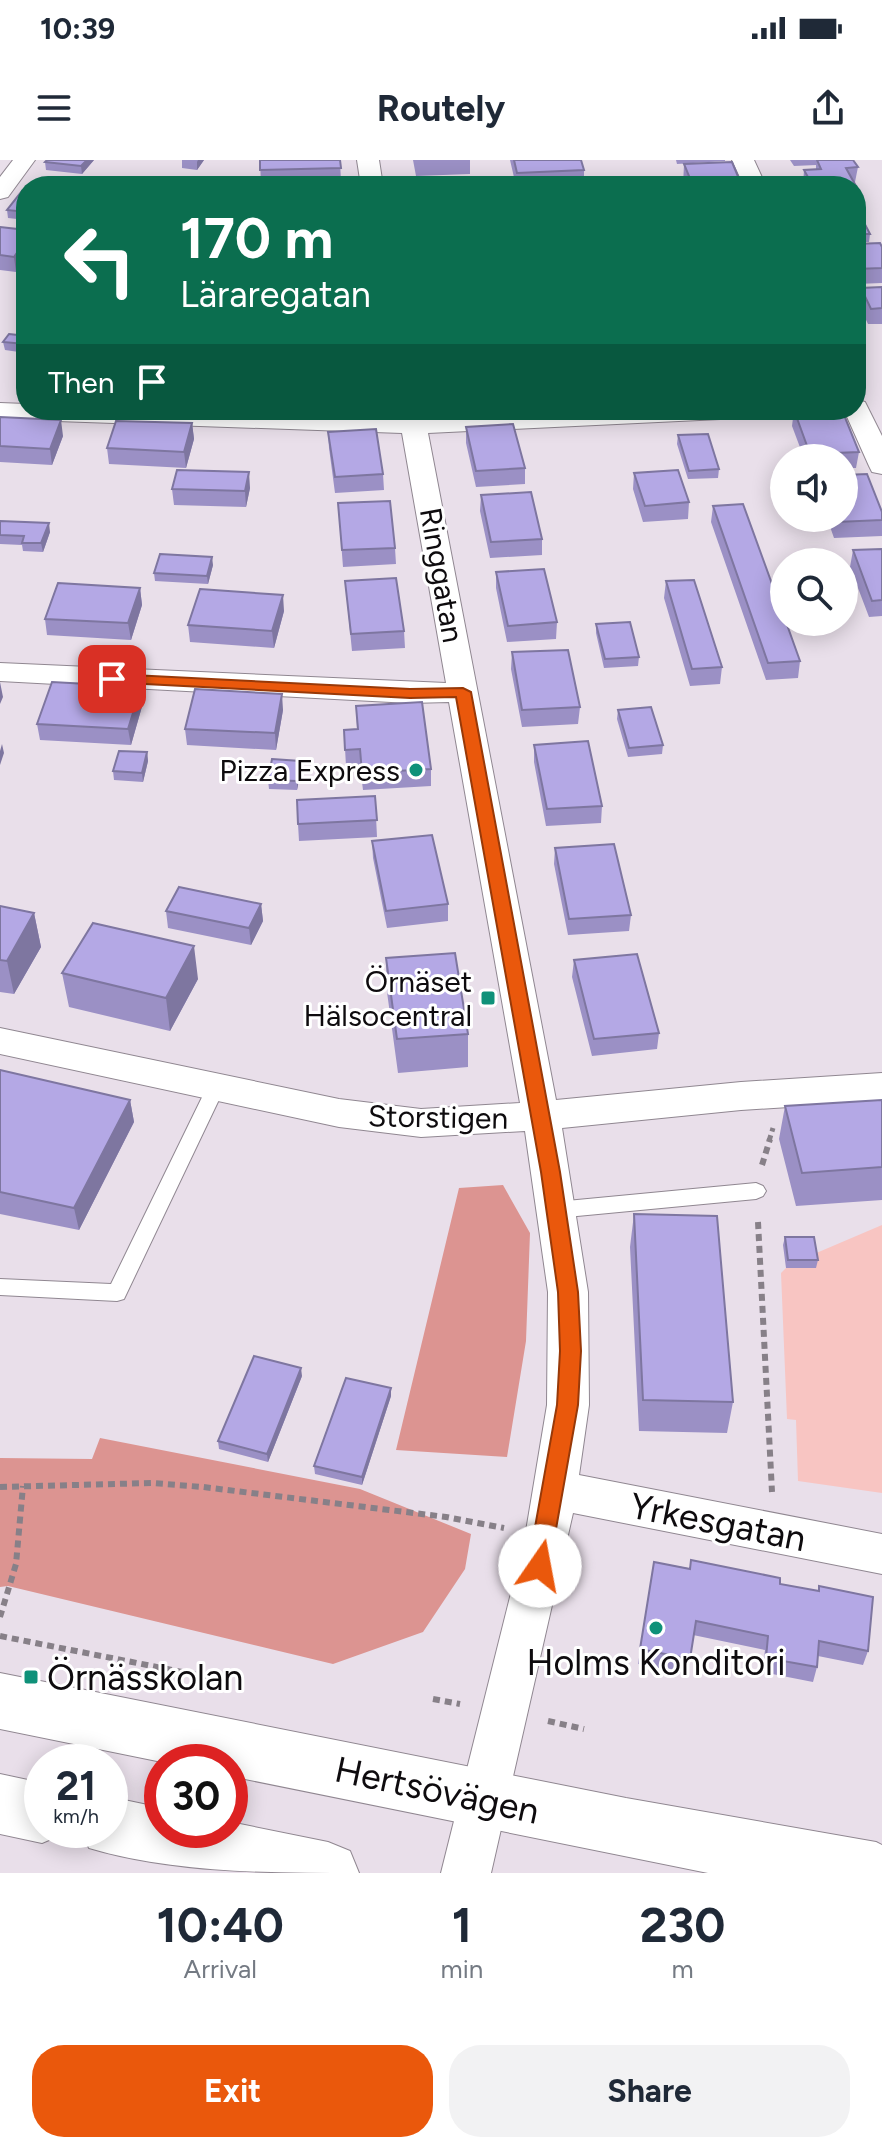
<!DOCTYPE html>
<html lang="en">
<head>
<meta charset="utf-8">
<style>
	:root { --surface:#fff; --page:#f2f2f3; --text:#1f2937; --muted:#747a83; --accent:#ea580c }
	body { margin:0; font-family:Figtree,sans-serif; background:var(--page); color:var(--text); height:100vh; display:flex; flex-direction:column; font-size:30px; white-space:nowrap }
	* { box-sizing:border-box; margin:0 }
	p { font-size:26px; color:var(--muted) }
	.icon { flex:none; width:44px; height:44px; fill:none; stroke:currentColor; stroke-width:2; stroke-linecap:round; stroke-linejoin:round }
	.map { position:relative; height:1713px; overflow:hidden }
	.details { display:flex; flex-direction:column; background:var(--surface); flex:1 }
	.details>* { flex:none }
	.top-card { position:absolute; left:16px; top:16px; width:850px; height:244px; border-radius:32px; box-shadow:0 4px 20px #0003; background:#0b6e4f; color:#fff; overflow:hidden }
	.controls { position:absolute; left:770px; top:284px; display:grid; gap:16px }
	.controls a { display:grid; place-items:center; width:88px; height:88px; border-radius:50%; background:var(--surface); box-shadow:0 4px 20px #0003; font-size:40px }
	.speed { position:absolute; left:24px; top:1584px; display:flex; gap:16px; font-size:40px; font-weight:700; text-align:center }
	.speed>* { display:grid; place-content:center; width:104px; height:104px; border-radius:50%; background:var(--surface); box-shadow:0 4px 20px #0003; line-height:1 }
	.speed small { font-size:20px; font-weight:400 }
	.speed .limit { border:12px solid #d22; background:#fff; color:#111 }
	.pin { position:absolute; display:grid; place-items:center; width:68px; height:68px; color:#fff; margin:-34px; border-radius:16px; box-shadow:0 4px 12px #0006 }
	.me { position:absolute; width:88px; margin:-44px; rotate:12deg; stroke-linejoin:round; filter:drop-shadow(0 0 6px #0008) }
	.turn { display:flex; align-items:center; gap:28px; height:168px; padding:0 32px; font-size:36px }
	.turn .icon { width:104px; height:104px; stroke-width:2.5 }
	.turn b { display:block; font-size:56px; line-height:68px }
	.then { display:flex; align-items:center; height:76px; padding:0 32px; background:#0003; gap:16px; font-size:30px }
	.eta { display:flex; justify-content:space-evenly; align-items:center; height:136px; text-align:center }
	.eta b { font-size:48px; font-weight:700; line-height:56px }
	.primary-button { display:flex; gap:16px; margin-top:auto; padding:16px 32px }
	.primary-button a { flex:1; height:92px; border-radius:32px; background:var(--accent); color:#fff; font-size:32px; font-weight:700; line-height:92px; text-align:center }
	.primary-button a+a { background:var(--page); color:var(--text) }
	.status { display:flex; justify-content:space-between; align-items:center; height:56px; padding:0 40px; background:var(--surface); direction:ltr }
	.status svg { height:22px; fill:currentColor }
	header { display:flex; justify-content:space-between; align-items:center; height:104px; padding:0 32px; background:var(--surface); font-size:36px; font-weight:700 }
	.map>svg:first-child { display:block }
	.green { fill:#f8c5c2 }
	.forest { fill:#dc9491 }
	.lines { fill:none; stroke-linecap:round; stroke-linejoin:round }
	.lane-casing { stroke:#908791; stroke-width:2 }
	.street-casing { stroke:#908791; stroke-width:2 }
	.secondary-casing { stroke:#908791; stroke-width:2 }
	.path-far1 { stroke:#878088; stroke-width:5; stroke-dasharray:6 4; stroke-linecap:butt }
	.path { stroke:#878088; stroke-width:6; stroke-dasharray:7 5; stroke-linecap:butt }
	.lane { fill:#fff; fill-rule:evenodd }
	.street { fill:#fff; fill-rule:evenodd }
	.secondary { fill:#fff; fill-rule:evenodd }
	.wall { fill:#9b90c5 }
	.shaded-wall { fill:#7e76a0 }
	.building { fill:#b4a8e5; stroke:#7e76a0; stroke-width:2 }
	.route { fill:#ea580c; stroke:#983908; stroke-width:2 }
	.poi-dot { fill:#0f9179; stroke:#fff; stroke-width:3 }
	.labels { text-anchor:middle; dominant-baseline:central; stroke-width:6; stroke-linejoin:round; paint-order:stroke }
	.street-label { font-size:30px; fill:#0e0b0e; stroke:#fff }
	.poi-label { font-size:30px; fill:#0e0b0e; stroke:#fff; text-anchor:end }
	.near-street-label { font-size:36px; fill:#0e0b0e; stroke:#fff }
	.near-poi-label { font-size:36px; fill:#0e0b0e; stroke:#fff }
</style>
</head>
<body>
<div class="status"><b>10:39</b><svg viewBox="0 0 49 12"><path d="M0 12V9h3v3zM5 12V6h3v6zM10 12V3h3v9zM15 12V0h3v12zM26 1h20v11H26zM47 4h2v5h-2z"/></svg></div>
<header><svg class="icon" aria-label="menu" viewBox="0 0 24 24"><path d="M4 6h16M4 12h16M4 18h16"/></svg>Routely<svg class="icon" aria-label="share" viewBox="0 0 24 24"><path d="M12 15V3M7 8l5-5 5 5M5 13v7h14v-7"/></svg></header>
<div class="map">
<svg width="882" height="1713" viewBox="0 0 882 1713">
	<rect width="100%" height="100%" fill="#e9dfea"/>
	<path class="green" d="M 882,1065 L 882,1333 L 798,1321 L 796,1260 L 787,1259 L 781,1113 L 786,1108 L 815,1108 L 814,1094 Z"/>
	<path class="forest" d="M 503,1025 L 530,1073 L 526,1181 L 507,1297 L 396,1290 L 459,1028 Z
		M 100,1278 L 360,1329 L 471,1374 L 465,1409 L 423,1472 L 333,1504 L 8,1426 L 0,1427 L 0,1298 L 92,1299 Z"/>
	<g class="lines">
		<defs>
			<path id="lane" d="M 216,920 L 223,922 L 225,927 L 124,1139 L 117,1141 L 0,1135 L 0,1119 L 111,1124 L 207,927 L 209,922 Z
				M 756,1023 L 763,1026 L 766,1031 L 763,1036 L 756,1039 L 556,1058 L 549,1056 L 546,1050 L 549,1044 L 556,1042 Z"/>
			<path id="street" d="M 13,0 L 35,0 L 8,37 L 0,39 L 0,17 Z
				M 357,0 L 379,0 L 383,26 L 361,26 Z
				M 732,0 L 754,0 L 766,26 L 744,26 Z
				M 856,240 L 865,242 L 882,276 L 882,314 L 872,312 L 869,306 L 844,250 L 856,250 Z
				M 0,243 L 26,244 L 26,250 L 190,250 L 399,258 L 398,250 L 424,250 L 425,258 L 581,250 L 754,250 L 750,256 L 741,258 L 428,273 L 556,940 L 741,922 L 882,913 L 882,941 L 741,950 L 562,968 L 588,1132 L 589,1245 L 579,1315 L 882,1374 L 882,1414 L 573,1353 L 491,1713 L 441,1713 L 525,1377 L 547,1245 L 548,1132 L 525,971 L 421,977 L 339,967 L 0,894 L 0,868 L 339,939 L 421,949 L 520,943 L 449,542 L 410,543 L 0,521 L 0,503 L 446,523 L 402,273 L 0,259 Z"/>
			<path id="secondary" d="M 0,1513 L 626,1638 L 876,1682 L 882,1685 L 882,1713 L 708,1713 L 230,1616 L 230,1602 L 162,1602 L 0,1569 Z
				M 0,1614 L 42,1623 L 42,1670 L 65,1670 L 63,1674 L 42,1683 L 0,1674 Z
				M 110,1637 L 162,1648 L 162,1670 L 230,1670 L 230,1662 L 328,1682 L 350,1691 L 359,1713 C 269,1713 173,1713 89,1688 L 81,1670 L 110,1670 Z"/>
		</defs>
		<use href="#lane" class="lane-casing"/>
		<use href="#street" class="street-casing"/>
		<use href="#secondary" class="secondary-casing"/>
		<path class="path-far1" d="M 769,981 L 773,968"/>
		<path class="path" d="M 762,1005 L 770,979
			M 758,1062 L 772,1332
			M 0,1327 L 152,1323 L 203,1327 L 446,1357 L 504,1368
			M 0,1457 L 16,1404 L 23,1326
			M 0,1476 L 233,1522
			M 433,1539 L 460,1544
			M 548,1561 L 584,1569"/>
		<use href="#lane" class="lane"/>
		<use href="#street" class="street"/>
		<use href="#secondary" class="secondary"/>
	</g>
	<path class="wall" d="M 94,0 L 82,14 L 46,10 L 45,2 Z
		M 182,0 L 204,0 L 197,10 L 182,8 Z
		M 260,0 L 340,0 L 341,22 L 261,25 Z
		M 413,0 L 470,0 L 470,14 L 416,16 Z
		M 510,0 L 581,0 L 584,10 L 584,25 L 516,26 Z
		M 676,0 L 725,0 L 725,1 L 677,4 Z
		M 790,0 L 853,0 L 858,7 L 855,22 L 854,22 L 856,26 L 803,26 L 804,10 L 816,9 L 816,5 L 794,6 Z
		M 684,4 L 742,26 L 683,26 Z
		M 26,32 L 26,60 L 8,58 L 7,50 Z
		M 856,51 L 870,74 L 869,82 L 856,82 Z
		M 0,67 L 26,70 L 26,99 L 16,112 L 0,110 Z
		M 856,84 L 882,87 L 882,123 L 856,124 Z
		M 882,127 L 882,164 L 868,164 L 858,143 L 861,128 Z
		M 26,176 L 26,193 L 5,190 L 3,182 Z
		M 794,250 L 859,292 L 856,308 L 844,308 L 844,298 L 804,298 L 792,266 Z
		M 0,257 L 63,276 L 52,305 L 0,302 Z
		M 192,263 L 194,279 L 186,308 L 109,304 L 107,288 Z
		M 466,267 L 525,308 L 525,324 L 476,327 L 466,283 Z
		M 328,272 L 383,314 L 384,330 L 335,333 L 329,288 Z
		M 678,275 L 719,309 L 718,318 L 688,319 L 677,284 Z
		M 634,313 L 689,342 L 688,359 L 643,362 L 633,329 Z
		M 250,328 L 246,347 L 174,345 L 172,329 Z
		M 481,335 L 542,379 L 542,395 L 490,398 L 480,351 Z
		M 338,343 L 395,388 L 396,404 L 343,407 Z
		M 713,346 L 800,501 L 798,518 L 766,520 L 711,362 Z
		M 882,352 L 882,376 L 834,378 L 827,358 L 844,358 Z
		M 0,361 L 50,372 L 43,392 L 23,391 L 22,385 L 0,384 Z
		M 882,389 L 882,456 L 869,457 L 850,407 L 853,390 Z
		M 213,405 L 208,424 L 155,421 L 154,413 Z
		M 496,412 L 557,462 L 556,479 L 507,482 L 496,428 Z
		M 345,421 L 404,471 L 405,488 L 352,491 Z
		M 666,421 L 722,507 L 720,524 L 690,526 L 664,438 Z
		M 140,428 L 142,445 L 131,480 L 47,475 L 45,459 Z
		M 284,451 L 274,488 L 190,482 L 188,465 Z
		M 596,464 L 639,497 L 638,506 L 604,508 L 596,473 Z
		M 512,492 L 580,547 L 578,564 L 522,567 L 511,509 Z
		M 143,543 L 131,585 L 40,580 L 37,564 Z
		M 356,546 L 431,609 L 431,626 L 363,630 L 360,606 L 346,606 L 344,570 L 357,569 Z
		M 283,550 L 276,590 L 187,585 L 185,569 Z
		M 618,550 L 663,585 L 662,594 L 628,597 L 617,559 Z
		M 534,585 L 602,646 L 601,663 L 546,666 L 534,602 Z
		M 147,592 L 148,601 L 143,622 L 114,620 L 113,611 Z
		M 300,601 L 301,609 L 297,630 L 269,629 L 268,620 Z
		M 375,636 L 377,677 L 299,681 L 298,664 Z
		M 372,681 L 448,744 L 448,761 L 387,768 L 373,698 Z
		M 555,688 L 631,755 L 629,771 L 568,775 L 554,704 Z
		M 261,744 L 263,761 L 251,785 L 168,768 L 166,751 Z
		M 0,746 L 34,753 L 41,787 L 14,834 L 0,832 Z
		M 386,798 L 468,874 L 468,907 L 398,913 L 387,832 Z
		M 574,800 L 659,873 L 657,889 L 592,896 L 572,817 Z
		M 62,813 L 198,819 L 170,871 L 69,847 Z
		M 0,910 L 130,940 L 134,962 L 79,1070 L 0,1054 Z
		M 882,940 L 882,1040 L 796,1046 L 779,979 L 785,946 Z
		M 634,1054 L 733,1242 L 727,1273 L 639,1271 L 630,1087 Z
		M 785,1077 L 818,1100 L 816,1108 L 786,1108 L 783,1085 Z
		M 302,1216 L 268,1302 L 219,1289 L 218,1281 Z
		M 391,1228 L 391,1236 L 362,1325 L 315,1314 L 314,1306 Z
		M 654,1402 L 818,1431 L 819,1426 L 868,1491 L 863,1505 L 818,1496 L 817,1507 L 813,1522 L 762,1512 L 765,1490 L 693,1475 L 687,1514 L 638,1504 Z"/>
	<path class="shaded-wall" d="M 87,0 L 94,0 L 82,14 L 81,6 Z
		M 198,0 L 204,0 L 197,10 L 197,2 Z
		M 26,80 L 26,99 L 16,112 L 14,97 Z
		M 61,260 L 63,276 L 52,305 L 50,289 Z
		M 192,263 L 194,279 L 186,308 L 184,292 Z
		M 249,312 L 250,328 L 246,347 L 245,331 Z
		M 49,363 L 50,372 L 43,392 L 41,383 Z
		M 212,397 L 213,405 L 208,424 L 207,416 Z
		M 140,428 L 142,445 L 131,480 L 128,463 Z
		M 283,435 L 284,451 L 274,488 L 272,471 Z
		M 0,522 L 3,537 L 0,544 Z
		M 141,527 L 143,543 L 131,585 L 128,569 Z
		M 282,534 L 283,550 L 276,590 L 275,573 Z
		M 2,584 L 4,593 L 0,605 L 0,591 Z
		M 147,592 L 148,601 L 143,622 L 142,613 Z
		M 300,601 L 301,609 L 297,630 L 297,621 Z
		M 261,744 L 263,761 L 251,785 L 249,768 Z
		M 34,753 L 41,787 L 14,834 L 7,801 Z
		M 194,786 L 198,819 L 170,871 L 166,838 Z
		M 130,940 L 134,962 L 79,1070 L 74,1048 Z
		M 301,1208 L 302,1216 L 268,1302 L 267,1294 Z
		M 391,1228 L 391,1236 L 362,1325 L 362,1317 Z"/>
	<path class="building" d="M 47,0 L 87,0 L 81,6 L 45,2 Z
		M 260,0 L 340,0 L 341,8 L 260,10 Z
		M 514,0 L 581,0 L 584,10 L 517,13 Z
		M 817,0 L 853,0 L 858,7 L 846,8 L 856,26 L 813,26 L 804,10 L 821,9 Z
		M 732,2 L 742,26 L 693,26 L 684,4 Z
		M 478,17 L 480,26 L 425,26 L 423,19 Z
		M 22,31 L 26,32 L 26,52 L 7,50 Z
		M 856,51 L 858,51 L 870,74 L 856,74 Z
		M 0,67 L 26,70 L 26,80 L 14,97 L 0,95 Z
		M 880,83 L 882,87 L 882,108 L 856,109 L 856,84 Z
		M 882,127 L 882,148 L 871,149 L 861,128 Z
		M 9,174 L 26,176 L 26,183 L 25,184 L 3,182 Z
		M 794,250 L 842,250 L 859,292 L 810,294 Z
		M 0,257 L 61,260 L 50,289 L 0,286 Z
		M 116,261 L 192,263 L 184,292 L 107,288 Z
		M 513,264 L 525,308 L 476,311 L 466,267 Z
		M 376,269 L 383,314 L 335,317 L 328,272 Z
		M 708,274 L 719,309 L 689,311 L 678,275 Z
		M 177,310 L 249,312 L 245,331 L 172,329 Z
		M 678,310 L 689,342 L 645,346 L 634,313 Z
		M 867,314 L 882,352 L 882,360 L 837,362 L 835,358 L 844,358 L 844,315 Z
		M 531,332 L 542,379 L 491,382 L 481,335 Z
		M 390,341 L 395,388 L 342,390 L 338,343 Z
		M 743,344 L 784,457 L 784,462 L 786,462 L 800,501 L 768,503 L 713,346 Z
		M 0,361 L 49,363 L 41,383 L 22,383 L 24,376 L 0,375 Z
		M 882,389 L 882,440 L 872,441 L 853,390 Z
		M 160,394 L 212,397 L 207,416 L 154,413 Z
		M 544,409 L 557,462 L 508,466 L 496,412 Z
		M 396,418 L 404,471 L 351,474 L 345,421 Z
		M 694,420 L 722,507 L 692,509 L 666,421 Z
		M 58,423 L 140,428 L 128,463 L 45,459 Z
		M 200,429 L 283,435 L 272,471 L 188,465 Z
		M 630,462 L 639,497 L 605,499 L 596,464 Z
		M 568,490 L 580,547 L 522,550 L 512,492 Z
		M 52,522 L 141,527 L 128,569 L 37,564 Z
		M 195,529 L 282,534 L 275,573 L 185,569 Z
		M 422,542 L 431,609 L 362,613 L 360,589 L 345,590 L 344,570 L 358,569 L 356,546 Z
		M 651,547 L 663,585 L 629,588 L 618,550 Z
		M 588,581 L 602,646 L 547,649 L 534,585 Z
		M 119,591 L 147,592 L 142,613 L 113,611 Z
		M 272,599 L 300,601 L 297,621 L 268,620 Z
		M 375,636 L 377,660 L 298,664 L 297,640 Z
		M 432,675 L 448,744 L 386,751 L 372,681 Z
		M 614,684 L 631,755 L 569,759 L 555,688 Z
		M 179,727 L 261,744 L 249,768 L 166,751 Z
		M 0,746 L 34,753 L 7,801 L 0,800 Z
		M 93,763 L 194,786 L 166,838 L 62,813 Z
		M 455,793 L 468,874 L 397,879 L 386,798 Z
		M 637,794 L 659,873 L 594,879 L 574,800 Z
		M 0,910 L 130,940 L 74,1048 L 0,1032 Z
		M 882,940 L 882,1007 L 802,1013 L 785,946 Z
		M 634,1054 L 717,1056 L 733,1242 L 643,1240 Z
		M 785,1077 L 814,1077 L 818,1100 L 788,1100 Z
		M 254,1196 L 301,1208 L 267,1294 L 218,1281 Z
		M 346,1218 L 391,1228 L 362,1317 L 314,1306 Z
		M 691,1400 L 780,1418 L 780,1424 L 819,1431 L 819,1426 L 873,1437 L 868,1491 L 819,1481 L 817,1507 L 766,1498 L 768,1476 L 696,1461 L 690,1499 L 640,1489 L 654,1402 L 690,1409 Z"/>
	<path class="route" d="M 112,514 L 410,529 L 463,528 L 471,532 L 560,1012 L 578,1132 L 581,1191 L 578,1245 L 548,1414 L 540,1417 L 532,1414 L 528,1406 L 557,1245 L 560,1191 L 558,1132 L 541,1012 L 456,537 L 410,538 L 107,522 L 107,515 Z"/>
	<g class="poi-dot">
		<circle cx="416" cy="610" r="8"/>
		<rect x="480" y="830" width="16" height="16" rx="4"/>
		<circle cx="656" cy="1468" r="8"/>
		<rect x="23" y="1509" width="16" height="16" rx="4"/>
	</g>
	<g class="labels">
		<g class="street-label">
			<text transform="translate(442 415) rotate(80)">Ringgatan</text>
			<text transform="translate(438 957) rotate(1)">Storstigen</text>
		</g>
		<g class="poi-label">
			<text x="400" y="610">Pizza Express</text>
			<text x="472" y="821">Örnäset<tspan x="472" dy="34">Hälsocentral</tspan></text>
		</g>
		<g class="near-street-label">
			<text transform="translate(718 1362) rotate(11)">Yrkesgatan</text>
			<text transform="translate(437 1630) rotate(12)">Hertsövägen</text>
		</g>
		<g class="near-poi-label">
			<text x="656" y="1502">Holms Konditori</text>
			<text x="47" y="1517" text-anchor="start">Örnässkolan</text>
		</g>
	</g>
</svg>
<div class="controls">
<a><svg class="icon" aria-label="sound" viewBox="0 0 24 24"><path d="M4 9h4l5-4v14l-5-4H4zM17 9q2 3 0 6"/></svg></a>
<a><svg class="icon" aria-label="search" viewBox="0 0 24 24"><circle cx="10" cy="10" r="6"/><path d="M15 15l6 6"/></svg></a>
</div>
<div class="speed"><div>21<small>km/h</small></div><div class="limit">30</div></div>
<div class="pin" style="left:112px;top:519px;background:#d93025"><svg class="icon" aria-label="arrive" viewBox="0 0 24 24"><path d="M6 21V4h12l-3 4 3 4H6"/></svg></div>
<svg class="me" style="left:540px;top:1406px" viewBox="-20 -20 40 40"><circle r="19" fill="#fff"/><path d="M0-13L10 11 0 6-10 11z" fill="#ea580c"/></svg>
<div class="top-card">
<div class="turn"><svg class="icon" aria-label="left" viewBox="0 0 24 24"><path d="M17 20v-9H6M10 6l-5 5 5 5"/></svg><div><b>170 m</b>Läraregatan</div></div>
<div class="then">Then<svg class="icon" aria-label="arrive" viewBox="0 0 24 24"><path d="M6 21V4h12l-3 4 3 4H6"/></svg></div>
</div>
</div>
<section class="details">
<div class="eta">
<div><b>10:40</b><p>Arrival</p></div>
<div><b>1</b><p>min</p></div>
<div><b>230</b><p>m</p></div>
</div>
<div class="primary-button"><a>Exit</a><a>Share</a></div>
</section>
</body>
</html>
